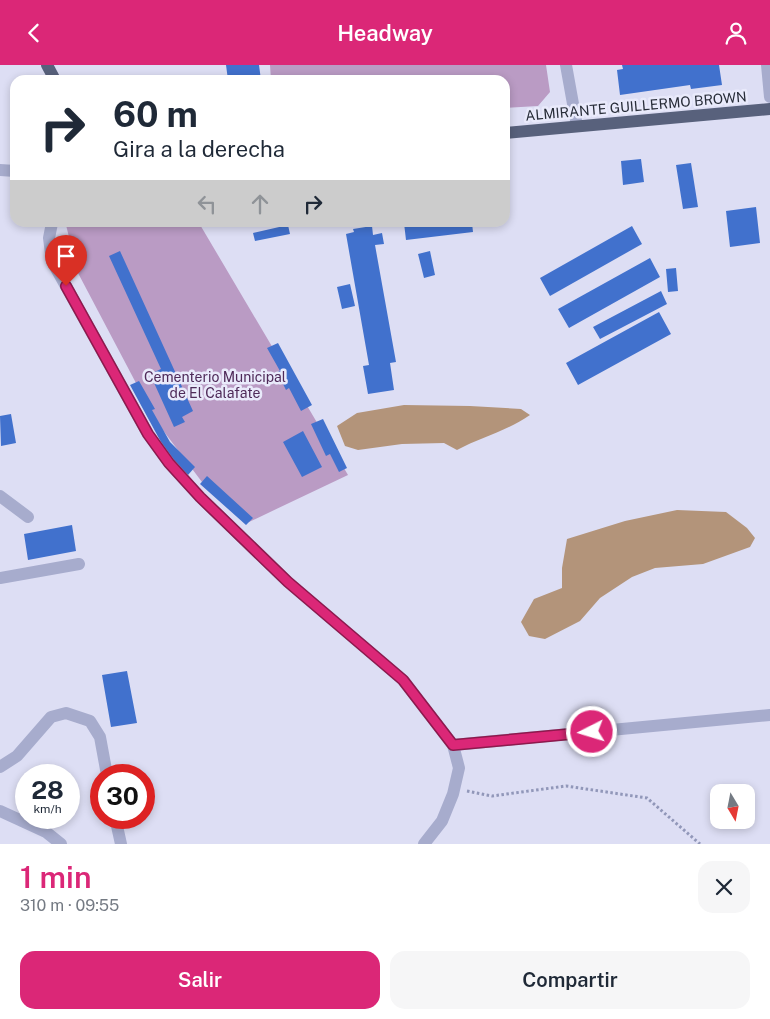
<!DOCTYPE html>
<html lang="es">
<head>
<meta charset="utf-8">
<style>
	:root { --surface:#fff; --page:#f6f6f7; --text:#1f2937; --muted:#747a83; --accent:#db2777 }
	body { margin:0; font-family:"Public Sans",sans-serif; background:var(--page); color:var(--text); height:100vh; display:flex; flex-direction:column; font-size:19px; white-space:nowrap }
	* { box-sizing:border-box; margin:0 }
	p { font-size:16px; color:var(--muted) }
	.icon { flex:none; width:28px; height:28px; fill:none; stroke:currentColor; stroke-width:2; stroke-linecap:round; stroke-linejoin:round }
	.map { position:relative; height:779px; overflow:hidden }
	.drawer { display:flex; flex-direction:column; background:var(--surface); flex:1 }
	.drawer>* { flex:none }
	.top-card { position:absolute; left:10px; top:10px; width:500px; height:152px; border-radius:15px; box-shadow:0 2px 8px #0003; background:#fff; color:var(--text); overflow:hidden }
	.needle { width:32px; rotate:170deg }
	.tools { position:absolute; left:710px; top:719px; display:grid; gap:10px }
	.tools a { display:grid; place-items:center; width:45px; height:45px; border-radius:10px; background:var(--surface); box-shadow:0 2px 8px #0003; font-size:25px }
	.speed { position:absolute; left:15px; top:699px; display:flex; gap:10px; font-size:25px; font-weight:700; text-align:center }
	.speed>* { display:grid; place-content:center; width:65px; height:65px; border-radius:50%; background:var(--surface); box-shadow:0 2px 8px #0003; line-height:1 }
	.speed small { font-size:12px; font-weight:400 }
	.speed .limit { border:8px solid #d22; background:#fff; color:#111 }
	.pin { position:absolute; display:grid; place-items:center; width:42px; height:42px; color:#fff; margin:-51px -21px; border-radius:50% 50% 50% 0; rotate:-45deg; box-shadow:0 0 5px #0007 }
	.pin .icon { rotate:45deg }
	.me { position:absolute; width:55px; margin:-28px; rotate:265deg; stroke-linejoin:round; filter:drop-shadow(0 0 4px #0008) }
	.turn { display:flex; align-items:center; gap:18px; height:105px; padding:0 20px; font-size:22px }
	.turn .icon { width:65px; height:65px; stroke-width:2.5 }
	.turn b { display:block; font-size:35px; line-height:42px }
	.lanes { display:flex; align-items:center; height:48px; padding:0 20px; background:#0003; justify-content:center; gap:25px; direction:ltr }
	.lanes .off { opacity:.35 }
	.round { display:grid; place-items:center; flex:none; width:52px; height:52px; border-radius:15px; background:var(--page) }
	.summary { display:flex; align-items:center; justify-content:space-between; height:85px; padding:0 20px }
	h1 { font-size:30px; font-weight:600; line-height:38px; color:var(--accent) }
	.cta { display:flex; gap:10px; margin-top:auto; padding:10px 20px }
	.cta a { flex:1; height:58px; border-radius:15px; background:var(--accent); color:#fff; font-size:20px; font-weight:600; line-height:58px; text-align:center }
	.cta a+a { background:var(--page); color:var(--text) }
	header { display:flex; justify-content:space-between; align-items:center; height:65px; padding:0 20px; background:var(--accent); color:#fff; font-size:22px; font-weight:600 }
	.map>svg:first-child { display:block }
	.green { fill:#ba9bc4 }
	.water { fill:#b3947a }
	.building { fill:#4171cd }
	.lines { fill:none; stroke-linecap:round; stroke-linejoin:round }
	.path { stroke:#9197b9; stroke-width:3; stroke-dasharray:2.5 2.5; stroke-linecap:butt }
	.minor { stroke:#a7accd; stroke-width:12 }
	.major { stroke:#58617c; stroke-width:12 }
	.route-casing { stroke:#8e194d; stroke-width:12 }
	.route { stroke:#db2777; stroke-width:9 }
	.labels { text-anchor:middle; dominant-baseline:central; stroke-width:5; stroke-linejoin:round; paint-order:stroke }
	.street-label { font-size:14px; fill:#282d39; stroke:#e9eafb }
	.park-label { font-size:14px; fill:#4f2a59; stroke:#e9eafb }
</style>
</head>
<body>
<header><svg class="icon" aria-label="back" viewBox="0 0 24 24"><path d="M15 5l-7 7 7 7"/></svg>Headway<svg class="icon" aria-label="person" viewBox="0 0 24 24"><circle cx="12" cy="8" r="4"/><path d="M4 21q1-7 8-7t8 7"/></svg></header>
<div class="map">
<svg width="770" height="779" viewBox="0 0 770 779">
	<rect width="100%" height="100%" fill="#dddef4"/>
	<path class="green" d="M 270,0 L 546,0 L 550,27 L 538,41 L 505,43 L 505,15 L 271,15 Z
		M 72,158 L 199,158 L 348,410 L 249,457 L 205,421 L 156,356 L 78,208 L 66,160 Z"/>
	<path class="water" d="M 404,340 L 470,341 L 521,344 L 530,350 C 507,366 481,372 457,385 L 444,378 L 402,379 L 358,385 L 345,381 L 337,361 L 357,348 Z
		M 677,445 L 726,447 L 747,463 L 755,473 L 750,482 L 703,499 L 655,503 L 632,512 L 600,533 L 580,556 L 545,574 L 529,571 L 521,557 L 534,534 L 562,523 L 562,503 L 567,474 L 625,456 Z"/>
	<path class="building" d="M 226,0 L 259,0 L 261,15 L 228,15 Z
		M 622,0 L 719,0 L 722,20 L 691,24 L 690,20 L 620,30 L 617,5 L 623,4 Z
		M 641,94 L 644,117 L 623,120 L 621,96 Z
		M 691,98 L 698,142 L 683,144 L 676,100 Z
		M 756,142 L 760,178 L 730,182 L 726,146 Z
		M 404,158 L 472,158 L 473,167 L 406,175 Z
		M 288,160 L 290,169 L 255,176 L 253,168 Z
		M 372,161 L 373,170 L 382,168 L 384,179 L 375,180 L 396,297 L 390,298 L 394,325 L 368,329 L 363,301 L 369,300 L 346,169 L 354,167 L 353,164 Z
		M 632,161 L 642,179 L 550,231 L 540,213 Z
		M 120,186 L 193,346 L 182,352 L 185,357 L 174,362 L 150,309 L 161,304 L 109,191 Z
		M 430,186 L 435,210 L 424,213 L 418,189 Z
		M 650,193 L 660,212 L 569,263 L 558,244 Z
		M 676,203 L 678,226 L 668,227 L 666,204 Z
		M 350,219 L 355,241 L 342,244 L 337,222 Z
		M 661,226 L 667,239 L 600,274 L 593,262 Z
		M 659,247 L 671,269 L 578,320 L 566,298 Z
		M 278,278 L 312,340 L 301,346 L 289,323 L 286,325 L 277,307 L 280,306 L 267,283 Z
		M 139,316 L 155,344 L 152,345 L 170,377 L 195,402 L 188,410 L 168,390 L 130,320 Z
		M 11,349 L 16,378 L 1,381 L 0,351 Z
		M 323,354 L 347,403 L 339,407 L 330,389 L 326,391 L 311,359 Z
		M 303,366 L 322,402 L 302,412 L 283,377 Z
		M 207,411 L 253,453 L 246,460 L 200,419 Z
		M 72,460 L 76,486 L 28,495 L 24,469 Z
		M 127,606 L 137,658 L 111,662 L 102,610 Z"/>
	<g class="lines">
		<path class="path" d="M 467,726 L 492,731 L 566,721 L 647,733 L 700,779"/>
		<path class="minor" d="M 566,0 L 577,61
			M 767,0 L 770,32
			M 0,105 L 15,106
			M 52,158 L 49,173 L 52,196 L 148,369 L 169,398 L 200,432 L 288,517 L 403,615 L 453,680 L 459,703 L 453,729 L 442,756 L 424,779
			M 0,431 L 28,452
			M 0,513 L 79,499
			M 453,680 L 770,650
			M 0,702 L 17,691 L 51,652 L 66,648 L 90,656 L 100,672 L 107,710
			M 0,746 L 46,767 L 61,779
			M 115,752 L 121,779"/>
		<path class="major" d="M 47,0 L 55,15
			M 505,68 L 770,44"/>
	</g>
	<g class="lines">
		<defs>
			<path id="route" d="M 66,221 L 148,369 L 169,398 L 200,432 L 288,517 L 403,615 L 453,680 L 592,667"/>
		</defs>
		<use href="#route" class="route-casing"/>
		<use href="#route" class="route"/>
	</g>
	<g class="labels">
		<g class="street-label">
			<text transform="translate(636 41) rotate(-5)">ALMIRANTE GUILLERMO BROWN</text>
		</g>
		<g class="park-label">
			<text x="215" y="312">Cementerio Municipal<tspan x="215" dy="16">de El Calafate</tspan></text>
		</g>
	</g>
</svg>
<div class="tools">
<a><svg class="needle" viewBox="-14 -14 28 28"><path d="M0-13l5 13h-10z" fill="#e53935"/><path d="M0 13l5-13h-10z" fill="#747a83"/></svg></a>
</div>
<div class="speed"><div>28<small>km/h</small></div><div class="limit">30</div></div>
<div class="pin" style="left:66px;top:221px;background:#d93025"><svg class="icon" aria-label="arrive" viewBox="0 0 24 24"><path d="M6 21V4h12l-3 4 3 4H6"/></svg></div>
<svg class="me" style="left:592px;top:667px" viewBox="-20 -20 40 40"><circle r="17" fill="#db2777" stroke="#fff" stroke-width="3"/><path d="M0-11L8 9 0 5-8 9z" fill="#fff"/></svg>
<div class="top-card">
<div class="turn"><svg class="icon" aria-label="right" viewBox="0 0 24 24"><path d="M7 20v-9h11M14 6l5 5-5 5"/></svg><div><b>60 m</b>Gira a la derecha</div></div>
<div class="lanes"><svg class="icon off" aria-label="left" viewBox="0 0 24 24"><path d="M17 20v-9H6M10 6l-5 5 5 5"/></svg><svg class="icon off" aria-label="ahead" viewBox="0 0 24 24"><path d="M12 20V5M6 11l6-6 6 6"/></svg><svg class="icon" aria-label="right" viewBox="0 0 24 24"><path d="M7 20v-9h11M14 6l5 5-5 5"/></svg></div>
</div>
</div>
<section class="drawer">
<div class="summary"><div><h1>1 min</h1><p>310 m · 09:55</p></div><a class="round"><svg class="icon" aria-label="close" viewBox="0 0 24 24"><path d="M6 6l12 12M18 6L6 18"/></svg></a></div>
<div class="cta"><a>Salir</a><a>Compartir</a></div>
</section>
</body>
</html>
